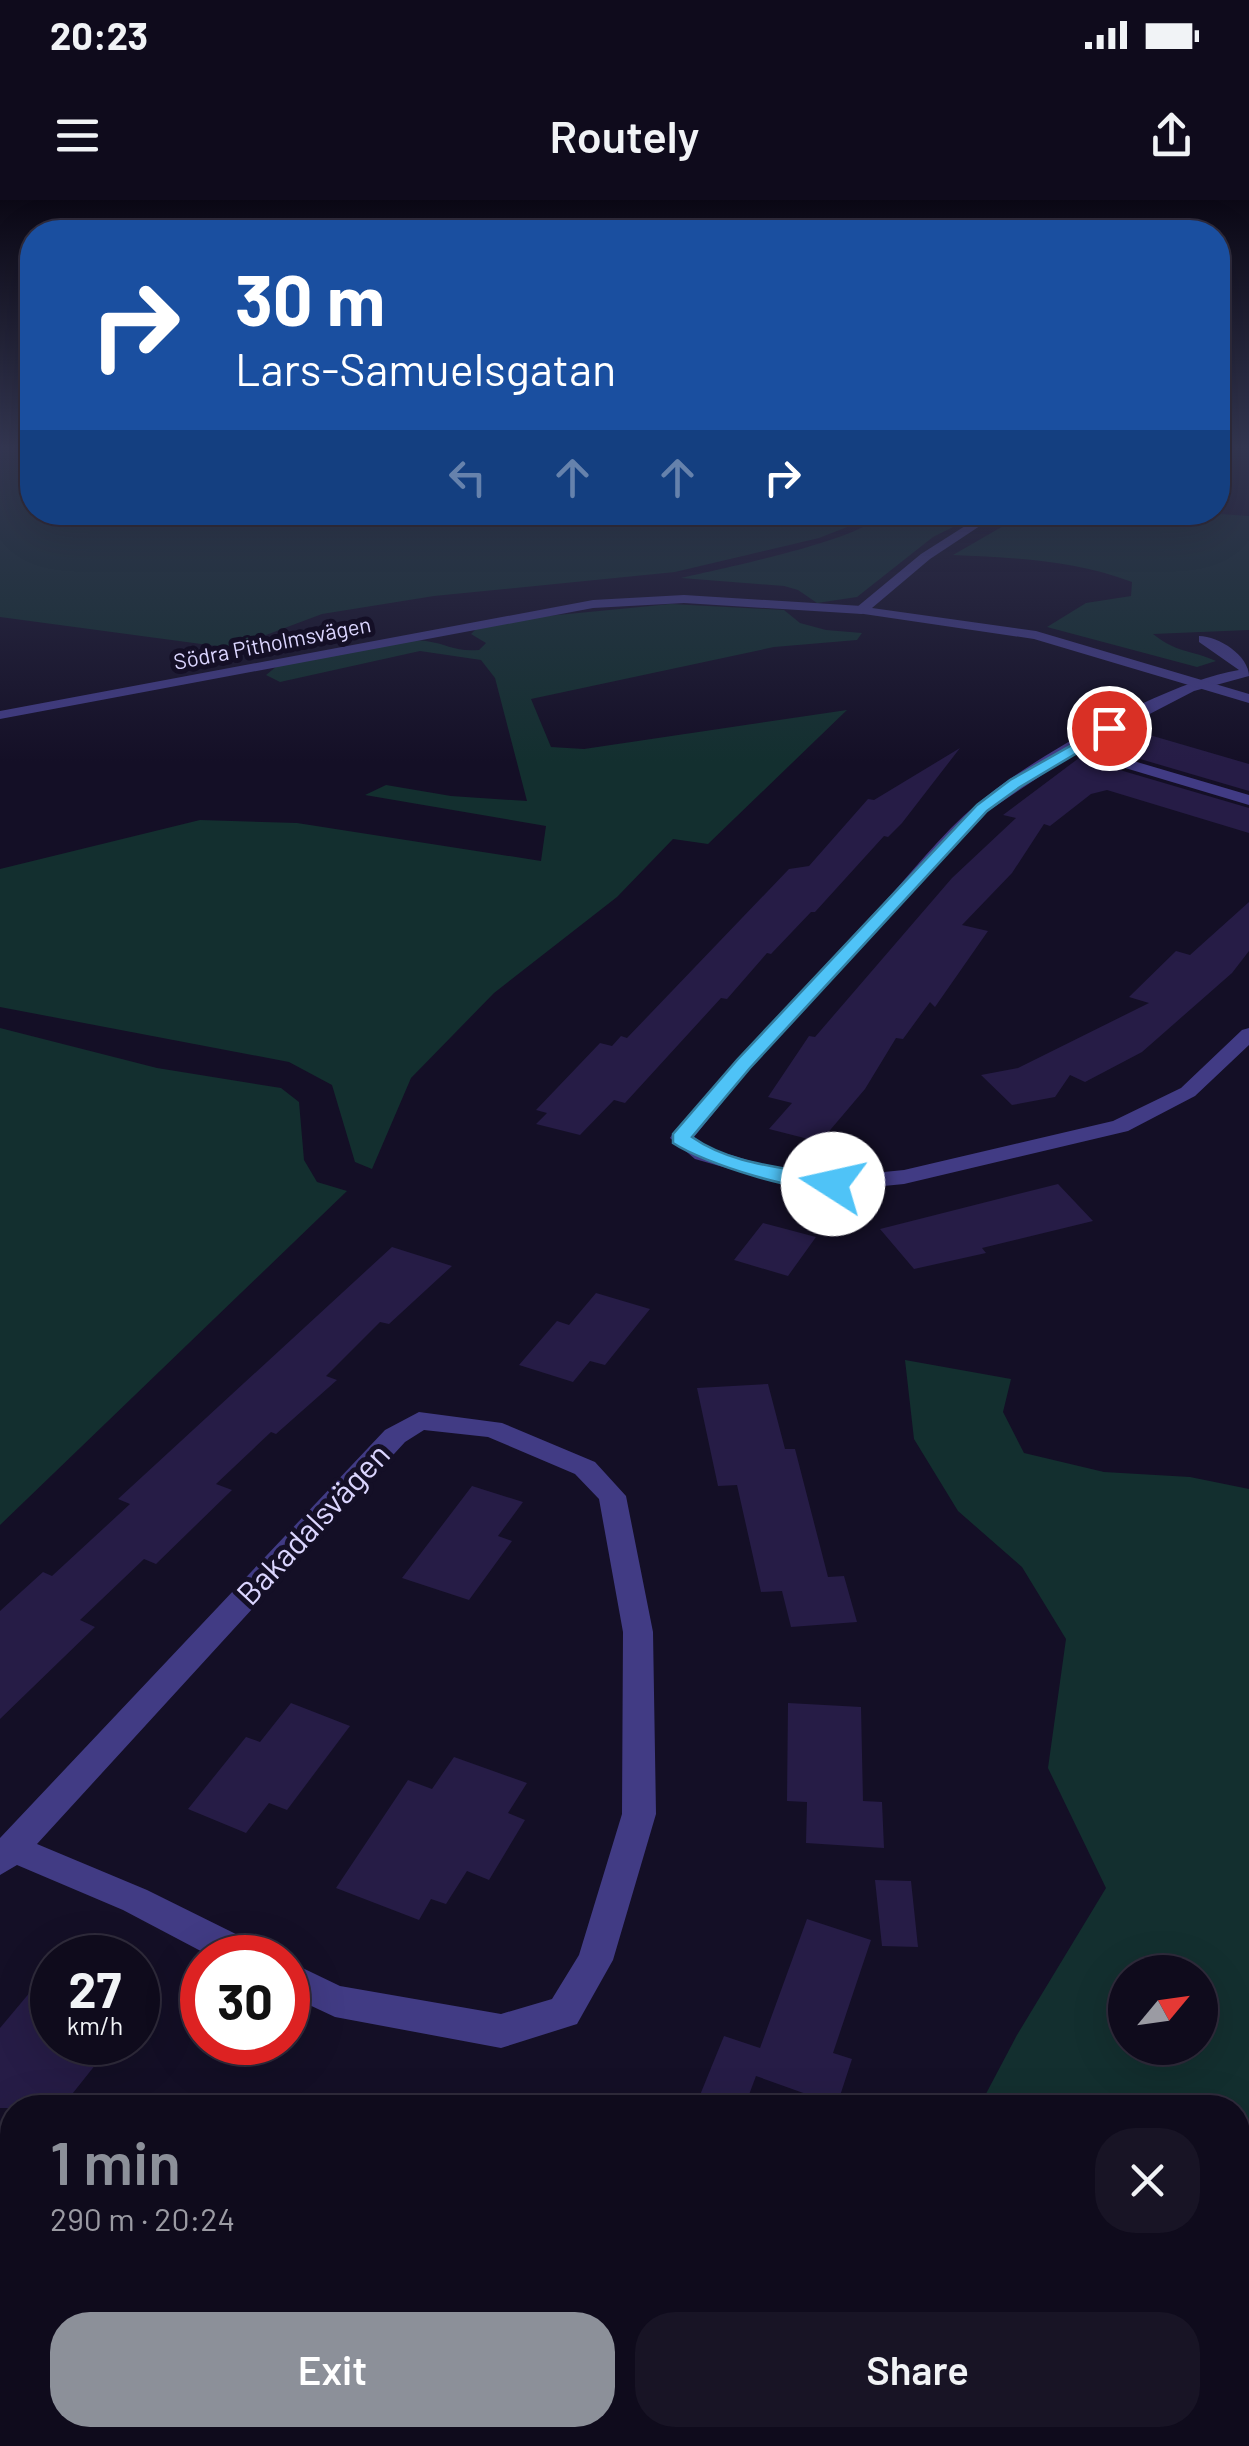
<!DOCTYPE html>
<html lang="en">
<head>
<meta charset="utf-8">
<style>
	:root { --surface:#0f0b1c; --page:#181425; --text:#f1f3f6; --muted:#9b9ba3; --line:#2f2b3b; --accent:#8c9099 }
	body { margin:0; font-family:Barlow,sans-serif; background:var(--page); color:var(--text); height:100vh; display:flex; flex-direction:column; font-size:38px; white-space:nowrap }
	* { box-sizing:border-box; margin:0 }
	p { font-size:32px; color:var(--muted) }
	.icon { flex:none; width:55px; height:55px; fill:none; stroke:currentColor; stroke-width:2; stroke-linecap:round; stroke-linejoin:round }
	.map { position:relative; flex:1; overflow:hidden }
	.side { position:absolute; left:0px; top:1895px; width:1250px; height:352px; display:flex; flex-direction:column; background:var(--surface); border-radius:40px 40px 0 0; box-shadow:0 10px 40px #0002,0 0 0 2px var(--line) }
	.side>* { flex:none }
	.banner { position:absolute; left:20px; top:20px; width:1210px; height:305px; border-radius:40px; box-shadow:0 10px 40px #0002,0 0 0 2px var(--line); background:#1a4fa0; color:#fff; overflow:hidden }
	.needle { width:65px; rotate:61deg }
	.controls { position:absolute; left:1108px; top:1755px; display:grid; gap:20px }
	.controls a { display:grid; place-items:center; width:110px; height:110px; border-radius:50%; background:var(--surface); box-shadow:0 10px 40px #0002,0 0 0 2px var(--line); font-size:50px }
	.speed { position:absolute; left:30px; top:1735px; display:flex; gap:20px; font-size:50px; font-weight:700; text-align:center }
	.speed>* { display:grid; place-content:center; width:130px; height:130px; border-radius:50%; background:var(--surface); box-shadow:0 10px 40px #0002,0 0 0 2px var(--line); line-height:1 }
	.speed small { font-size:25px; font-weight:400 }
	.speed .limit { border:15px solid #d22; background:#fff; color:#111 }
	.pin { position:absolute; display:grid; place-items:center; width:85px; height:85px; color:#fff; margin:-42px; border:5px solid #fff; border-radius:50%; box-shadow:0 2px 10px #0007 }
	.me { position:absolute; width:110px; margin:-55px; rotate:280deg; stroke-linejoin:round; filter:drop-shadow(0 0 8px #0008) }
	.turn { display:flex; align-items:center; gap:35px; height:210px; padding:0 50px; font-size:45px }
	.turn .icon { width:130px; height:130px; stroke-width:2.5 }
	.turn b { display:block; font-size:70px; line-height:85px }
	.lanes { display:flex; align-items:center; height:95px; padding:0 50px; background:#0003; justify-content:center; gap:50px; direction:ltr }
	.lanes .off { opacity:.35 }
	.round { display:grid; place-items:center; flex:none; width:105px; height:105px; border-radius:40px; background:var(--page) }
	.head { display:flex; align-items:center; justify-content:space-between; height:170px; padding:0 50px }
	h1 { font-size:60px; font-weight:600; line-height:75px; color:var(--accent) }
	.primary-button { display:flex; gap:20px; margin-top:auto; padding:20px 50px }
	.primary-button a { flex:1; height:115px; border-radius:40px; background:var(--accent); color:#fff; font-size:40px; font-weight:600; line-height:115px; text-align:center }
	.primary-button a+a { background:var(--page); color:var(--text) }
	.status { display:flex; justify-content:space-between; align-items:center; height:70px; padding:0 50px; background:var(--surface); direction:ltr }
	.status svg { height:28px; fill:currentColor }
	header { display:flex; justify-content:space-between; align-items:center; height:130px; padding:0 50px; background:var(--surface); font-size:45px; font-weight:600 }
	.map>svg:first-child { display:block }
	.green { fill:#132f2f; fill-rule:evenodd }
	.building { fill:#261c46 }
	.lines { fill:none; stroke-linecap:round; stroke-linejoin:round }
	.minor { fill:#413b84; fill-rule:evenodd }
	.tertiary { fill:#413b84; fill-rule:evenodd }
	.route { fill:#4fc3f7; stroke:#337fa1; stroke-width:2.5 }
	.labels { text-anchor:middle; dominant-baseline:central; stroke-width:10; stroke-linejoin:round; paint-order:stroke }
	.far-street-label { font-size:22px; fill:#dbd5fe; stroke:#140f26 }
	.near-street-label { font-size:32px; fill:#dbd5fe; stroke:#140f26 }
</style>
</head>
<body>
<div class="status"><b>20:23</b><svg viewBox="0 0 49 12"><path d="M0 12V9h3v3zM5 12V6h3v6zM10 12V3h3v9zM15 12V0h3v12zM26 1h20v11H26zM47 4h2v5h-2z"/></svg></div>
<header><svg class="icon" aria-label="menu" viewBox="0 0 24 24"><path d="M4 6h16M4 12h16M4 18h16"/></svg>Routely<svg class="icon" aria-label="share" viewBox="0 0 24 24"><path d="M12 15V3M7 8l5-5 5 5M5 13v7h14v-7"/></svg></header>
<div class="map">
<svg width="1249" height="2246" viewBox="0 0 1249 2246">
	<rect width="100%" height="100%" fill="#140f26"/>
	<path class="green" d="M 0,247 L 32,247 L 32,312 L 870,313 L 860,322 L 819,338 L 675,372 L 434,396 L 322,414 L 231,448 L 0,417 Z
		M 1191,312 L 1249,316 L 1249,430 L 1153,434 C 1179,454 1189,449 1216,461 L 1197,467 L 1047,427 L 1086,403 L 1131,396 L 1132,382 C 1073,360 1016,358 953,355 L 1026,313 Z
		M 883,313 L 981,313 L 933,337 L 857,397 L 817,403 L 798,390 L 784,386 L 681,378 C 719,369 864,340 883,313 Z
		M 671,404 L 784,410 L 800,423 L 826,430 L 862,433 L 857,440 L 774,447 L 531,499 L 551,547 L 584,549 L 847,510 L 708,644 L 673,639 L 617,697 L 494,793 L 411,878 L 372,969 L 355,962 L 332,885 L 289,862 L 0,807 L 0,669 L 200,620 L 297,623 L 541,661 L 546,626 L 365,595 L 386,585 L 451,596 L 527,601 L 495,478 L 481,460 L 420,451 L 280,482 L 266,475 L 277,466 C 316,458 389,436 426,441 C 447,444 455,452 479,450 L 486,443 L 471,434 L 477,428 L 537,417 Z
		M 0,828 L 157,868 L 281,888 L 299,902 L 304,960 L 317,982 L 347,991 L 0,1325 Z
		M 905,1160 L 1011,1179 L 1003,1212 L 1024,1253 L 1104,1272 L 1190,1277 L 1249,1289 L 1249,2246 L 864,2246 L 861,2235 L 1238,2235 L 1238,1908 L 979,1907 L 1017,1835 L 1106,1688 L 1048,1568 L 1066,1439 L 1022,1367 L 958,1311 L 914,1239 ZM 1125,1772 L 1200,1772 L 1200,1848 L 1125,1848 Z"/>
	<path class="building" d="M 1129,529 L 1249,564 L 1249,591 L 1096,546 Z
		M 960,548 L 902,623 L 888,637 L 884,636 L 815,712 L 811,712 L 771,754 L 767,753 L 727,799 L 721,798 L 625,903 L 614,900 L 580,935 L 536,924 L 547,913 L 536,910 L 600,843 L 612,846 L 621,836 L 627,838 L 789,669 L 809,666 L 868,599 L 874,600 Z
		M 1079,558 L 1249,608 L 1249,633 L 1107,590 L 1091,594 L 1050,626 L 1044,624 L 1012,673 L 962,725 L 988,731 L 935,807 L 930,802 L 903,839 L 896,838 L 865,889 L 820,942 L 769,929 L 792,903 L 768,897 L 809,836 L 815,837 L 952,678 L 1016,618 L 1003,615 Z
		M 1249,702 L 1249,751 L 1232,773 L 1142,852 L 1085,882 L 1070,875 L 1055,897 L 1012,905 L 981,875 L 1018,868 L 1149,803 L 1129,797 L 1176,751 L 1190,755 Z
		M 1058,984 L 1093,1021 L 982,1048 L 986,1053 L 914,1069 L 880,1029 Z
		M 763,1023 L 816,1037 L 788,1076 L 734,1060 Z
		M 392,1047 L 452,1066 L 389,1124 L 380,1122 L 326,1176 L 337,1180 L 276,1234 L 271,1232 L 216,1284 L 232,1290 L 156,1364 L 144,1359 L 80,1420 L 95,1427 L 0,1519 L 0,1411 L 43,1372 L 52,1376 L 130,1304 L 118,1299 Z
		M 596,1093 L 650,1109 L 605,1165 L 590,1161 L 573,1182 L 519,1165 L 557,1121 L 569,1125 Z
		M 768,1184 L 785,1249 L 795,1249 L 828,1377 L 844,1376 L 857,1422 L 791,1427 L 782,1391 L 761,1392 L 737,1285 L 718,1286 L 697,1188 Z
		M 472,1286 L 523,1302 L 498,1336 L 512,1341 L 469,1400 L 402,1378 Z
		M 291,1503 L 350,1526 L 287,1610 L 269,1603 L 246,1633 L 188,1609 L 246,1537 L 260,1542 Z
		M 788,1503 L 861,1507 L 863,1601 L 882,1602 L 884,1648 L 806,1643 L 807,1602 L 787,1601 Z
		M 454,1557 L 527,1583 L 508,1613 L 525,1620 L 489,1680 L 467,1671 L 446,1704 L 431,1699 L 419,1720 L 336,1688 L 408,1580 L 432,1589 Z
		M 875,1680 L 911,1681 L 918,1747 L 882,1746 Z
		M 807,1719 L 871,1740 L 833,1853 L 852,1859 L 837,1905 L 756,1876 L 744,1908 L 719,1908 L 698,1900 L 724,1836 L 760,1848 Z
		M 52,1766 L 52,1842 L 81,1842 L 104,1854 L 61,1908 L 0,1908 L 0,1828 Z"/>
	<g class="lines">
		<path class="minor" d="M 684,395 L 862,406 L 868,410 L 862,414 L 684,403 L 593,408 L 0,519 L 0,511 L 593,400 Z
			M 1199,436 C 1219,436 1249,456 1249,476 L 1194,491 L 1086,547 L 1249,595 L 1249,605 L 1075,553 L 988,611 L 750,868 L 694,937 L 711,949 L 771,967 L 833,977 L 904,970 L 1113,921 L 1181,888 L 1242,830 L 1249,828 L 1249,845 L 1195,896 L 1128,931 L 904,984 L 833,991 L 768,980 L 695,959 L 670,938 L 673,933 C 739,856 808,783 878,709 C 910,675 941,634 977,604 C 1032,557 1168,481 1239,470 L 1199,442 Z
			M 419,1212 L 502,1223 L 595,1262 L 626,1296 L 653,1432 L 656,1614 L 613,1760 L 577,1824 L 501,1848 L 335,1817 L 288,1795 L 288,1761 L 340,1786 L 501,1814 L 552,1799 L 579,1755 L 622,1614 L 623,1432 L 599,1299 L 575,1274 L 488,1237 L 424,1230 L 405,1242 L 37,1644 L 147,1690 L 262,1747 L 267,1758 L 214,1758 L 123,1710 L 17,1665 L 0,1675 L 0,1638 L 385,1230 Z"/>
		<path class="tertiary" d="M 987,312 L 1001,312 L 930,359 L 872,408 L 1036,431 L 1249,494 L 1249,503 L 1034,439 L 857,413 L 857,407 L 921,354 Z"/>
	</g>
	<linearGradient id="sky" x2="0" y2="1"><stop stop-color="#0b0815"/><stop offset="0.44" stop-color="#343752"/><stop offset="1" stop-color="#343752" stop-opacity="0"/></linearGradient>
	<rect width="1249" height="562" fill="url(#sky)"/>
	<path class="route" d="M 1109,524 L 1116,528 L 1114,531 L 1020,587 L 987,611 L 750,868 L 692,937 C 735,967 791,967 840,979 L 843,984 L 840,988 C 805,996 703,963 673,943 L 673,934 L 737,860 L 977,605 L 1010,580 Z"/>
	<g class="labels">
		<g class="far-street-label">
			<text transform="translate(272 442) rotate(-11)">Södra Pitholmsvägen</text>
		</g>
		<g class="near-street-label">
			<text transform="translate(312 1323) rotate(-47)">Bakadalsvägen</text>
		</g>
	</g>
</svg>
<div class="controls">
<a><svg class="needle" viewBox="-14 -14 28 28"><path d="M0-13l5 13h-10z" fill="#e53935"/><path d="M0 13l5-13h-10z" fill="#9b9ba3"/></svg></a>
</div>
<div class="speed"><div>27<small>km/h</small></div><div class="limit">30</div></div>
<div class="pin" style="left:1109px;top:528px;background:#d93025"><svg class="icon" aria-label="arrive" viewBox="0 0 24 24"><path d="M6 21V4h12l-3 4 3 4H6"/></svg></div>
<svg class="me" style="left:833px;top:984px" viewBox="-20 -20 40 40"><circle r="19" fill="#fff"/><path d="M0-13L10 11 0 6-10 11z" fill="#4fc3f7"/></svg>
<div class="banner">
<div class="turn"><svg class="icon" aria-label="right" viewBox="0 0 24 24"><path d="M7 20v-9h11M14 6l5 5-5 5"/></svg><div><b>30 m</b>Lars-Samuelsgatan</div></div>
<div class="lanes"><svg class="icon off" aria-label="left" viewBox="0 0 24 24"><path d="M17 20v-9H6M10 6l-5 5 5 5"/></svg><svg class="icon off" aria-label="ahead" viewBox="0 0 24 24"><path d="M12 20V5M6 11l6-6 6 6"/></svg><svg class="icon off" aria-label="ahead" viewBox="0 0 24 24"><path d="M12 20V5M6 11l6-6 6 6"/></svg><svg class="icon" aria-label="right" viewBox="0 0 24 24"><path d="M7 20v-9h11M14 6l5 5-5 5"/></svg></div>
</div>
<section class="side">
<div class="head"><div><h1>1 min</h1><p>290 m · 20:24</p></div><a class="round"><svg class="icon" aria-label="close" viewBox="0 0 24 24"><path d="M6 6l12 12M18 6L6 18"/></svg></a></div>
<div class="primary-button"><a>Exit</a><a>Share</a></div>
</section>
</div>
</body>
</html>
